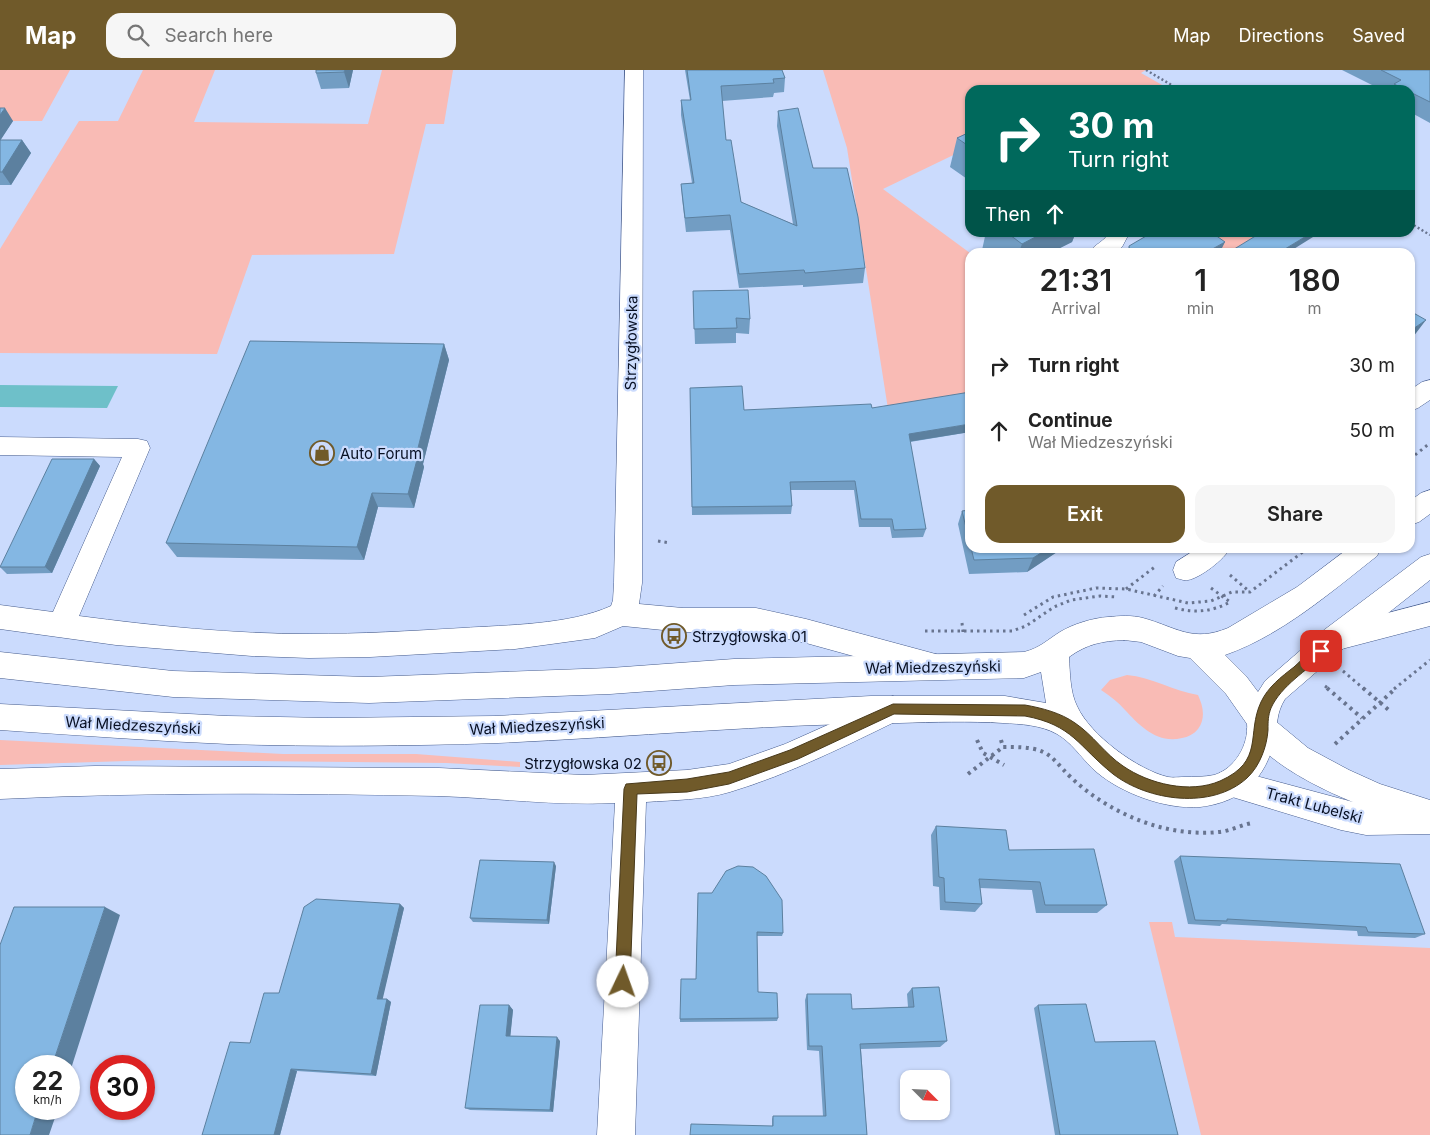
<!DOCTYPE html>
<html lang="en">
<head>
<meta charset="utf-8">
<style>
	:root { --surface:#fff; --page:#f6f6f6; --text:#222; --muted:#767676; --accent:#705a2a }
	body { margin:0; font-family:Inter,sans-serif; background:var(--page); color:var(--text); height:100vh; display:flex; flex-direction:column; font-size:19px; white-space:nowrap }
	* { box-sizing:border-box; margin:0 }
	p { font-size:16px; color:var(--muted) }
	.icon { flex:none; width:28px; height:28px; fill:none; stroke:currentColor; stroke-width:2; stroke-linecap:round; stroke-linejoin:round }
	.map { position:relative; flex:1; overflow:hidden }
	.details { position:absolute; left:965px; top:178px; width:450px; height:305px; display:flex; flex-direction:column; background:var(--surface); border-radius:15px; box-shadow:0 1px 4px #0004 }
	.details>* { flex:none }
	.top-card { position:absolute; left:965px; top:15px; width:450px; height:152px; border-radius:15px; box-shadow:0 1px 4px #0004; background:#00695c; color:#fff; overflow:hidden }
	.needle { width:32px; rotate:114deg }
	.controls { position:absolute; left:900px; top:1000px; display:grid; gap:10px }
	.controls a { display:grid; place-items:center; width:50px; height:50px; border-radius:10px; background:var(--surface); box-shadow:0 1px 4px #0004; font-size:25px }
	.speed { position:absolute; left:15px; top:985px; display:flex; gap:10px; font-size:25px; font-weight:700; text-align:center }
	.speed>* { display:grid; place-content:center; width:65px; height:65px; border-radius:50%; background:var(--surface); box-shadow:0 1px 4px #0004; line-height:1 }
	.speed small { font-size:12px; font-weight:400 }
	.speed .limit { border:8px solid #d22; background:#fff; color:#111 }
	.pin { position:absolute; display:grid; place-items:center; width:42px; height:42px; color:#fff; margin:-21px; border-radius:10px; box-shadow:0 2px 8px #0006 }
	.me { position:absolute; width:55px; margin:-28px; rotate:3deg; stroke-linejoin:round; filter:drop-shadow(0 0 4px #0008) }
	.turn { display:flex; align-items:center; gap:18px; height:105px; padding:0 20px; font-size:22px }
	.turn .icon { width:65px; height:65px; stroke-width:2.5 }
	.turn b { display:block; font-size:35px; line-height:42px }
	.then { display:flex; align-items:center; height:48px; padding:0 20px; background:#0003; gap:10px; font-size:19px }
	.eta { display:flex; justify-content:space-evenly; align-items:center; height:85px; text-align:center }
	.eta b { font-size:30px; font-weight:600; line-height:35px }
	.action { display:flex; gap:10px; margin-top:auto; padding:10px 20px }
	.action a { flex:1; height:58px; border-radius:15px; background:var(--accent); color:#fff; font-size:20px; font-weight:600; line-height:58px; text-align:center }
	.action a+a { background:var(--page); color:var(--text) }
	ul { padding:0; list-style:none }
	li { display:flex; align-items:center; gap:15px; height:65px; padding:0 20px }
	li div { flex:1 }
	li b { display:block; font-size:19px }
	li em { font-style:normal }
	header { display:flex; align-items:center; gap:30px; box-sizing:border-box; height:70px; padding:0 25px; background:var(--accent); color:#fff }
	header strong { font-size:24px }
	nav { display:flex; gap:28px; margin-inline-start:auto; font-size:18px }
	.search { width:350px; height:45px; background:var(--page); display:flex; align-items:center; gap:12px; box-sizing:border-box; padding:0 18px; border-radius:15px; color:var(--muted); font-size:19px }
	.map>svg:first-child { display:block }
	.green { fill:#f9bbb5 }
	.water { fill:#6ec0c9 }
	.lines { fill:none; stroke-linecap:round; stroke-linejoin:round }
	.minor-casing { stroke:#465c8d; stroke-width:1 }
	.major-casing { stroke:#465c8d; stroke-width:1 }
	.path-far2 { stroke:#68748f; stroke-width:2.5; stroke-dasharray:2 2.5; stroke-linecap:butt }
	.path-far1 { stroke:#68748f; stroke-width:3; stroke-dasharray:2.5 4; stroke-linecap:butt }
	.path { stroke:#68748f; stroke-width:4; stroke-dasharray:3 4.5; stroke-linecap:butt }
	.minor { fill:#fff; fill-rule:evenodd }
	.major { fill:#fff; fill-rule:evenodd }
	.wall { fill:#729dc3 }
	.shaded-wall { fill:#5c809f }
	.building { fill:#84b7e3; stroke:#5c809f }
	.route { fill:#705a2a; stroke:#493a1b }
	.labels { text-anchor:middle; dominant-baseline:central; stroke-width:4.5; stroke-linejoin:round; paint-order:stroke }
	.street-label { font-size:15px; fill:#081023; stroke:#cbdbfd }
	.poi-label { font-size:15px; fill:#081023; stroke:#cbdbfd; text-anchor:start }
</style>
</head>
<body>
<header>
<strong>Map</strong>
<div class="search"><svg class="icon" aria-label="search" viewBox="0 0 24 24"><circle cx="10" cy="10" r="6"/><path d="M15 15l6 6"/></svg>Search here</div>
<nav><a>Map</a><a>Directions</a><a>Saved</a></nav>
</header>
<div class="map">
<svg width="1430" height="1065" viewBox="0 0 1430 1065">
	<rect width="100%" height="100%" fill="#cbdbfd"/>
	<path class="green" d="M 0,0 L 70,0 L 42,51 L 0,51 Z
		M 143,0 L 215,0 L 194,52 L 368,54 L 382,0 L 453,0 L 444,54 L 426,54 L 394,184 L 252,185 L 217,284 L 0,283 L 0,179 L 79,51 L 118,51 Z
		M 823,0 L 1146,0 L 1141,3 L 1171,20 L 970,20 L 970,77 L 883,119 L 970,183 L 970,323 L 888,339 L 847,78 Z
		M 1172,163 L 1263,163 L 1230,182 L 1203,182 Z
		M 1127,605 C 1152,607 1173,621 1198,625 C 1203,636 1206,648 1198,659 C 1194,664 1188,667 1182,668 C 1157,674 1140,656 1125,640 C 1118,632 1110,626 1101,620 L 1110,610 Z
		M 0,670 L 283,684 L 416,684 L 520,692 L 520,697 L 446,693 L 159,690 L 0,695 Z
		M 1149,852 L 1172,852 L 1175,867 L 1430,878 L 1430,1065 L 1201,1065 Z"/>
	<path class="water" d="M 0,315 L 118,316 L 107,338 L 0,337 Z"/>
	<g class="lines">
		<defs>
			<path id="minor" d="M 625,0 L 643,0 L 642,513 L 639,534 L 683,538 L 756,538 L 806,549 L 943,586 L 947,595 L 943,604 L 933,608 L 806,573 L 756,562 L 683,562 L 623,556 L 595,568 L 515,579 L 370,587 L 309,588 L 252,586 L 116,575 L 0,559 L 0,535 L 53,542 L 122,387 L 0,385 L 0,367 L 138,369 L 147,371 L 150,378 L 79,546 C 155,556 233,564 310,564 C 360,564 411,561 462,558 C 507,555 569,555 611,536 L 613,530 L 614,513 Z
				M 1109,162 L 1130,162 L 1122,177 L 1116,182 L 1090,182 C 1094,174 1105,172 1109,162 Z
				M 1430,310 L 1430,330 L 1418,338 L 1410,341 L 1410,320 L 1422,312 Z
				M 1198,478 L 1230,478 C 1225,489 1200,508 1188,510 C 1184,511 1181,509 1176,508 L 1173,500 L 1176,492 Z
				M 1430,532 L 1430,556 L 1334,581 L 1324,578 L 1320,569 L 1324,560 L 1334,557 Z
				M 893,626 L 903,630 L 908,639 L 903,648 C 847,675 790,704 730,722 C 703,730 674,730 646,732 L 635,1065 L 597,1065 L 615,733 C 556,736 497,728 438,726 C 292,723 146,722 0,729 L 0,699 L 95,696 L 439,698 L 584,705 L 687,700 L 729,694 L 785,674 Z
				M 1262,645 L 1273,649 L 1308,678 L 1349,700 L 1380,714 L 1430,730 L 1430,764 L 1366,765 L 1341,760 L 1219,723 L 1215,713 L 1219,703 L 1230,699 L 1353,732 C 1322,720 1261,690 1247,659 L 1251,649 Z"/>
			<path id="major" d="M 1430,420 L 1430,444 L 1419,452 L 1410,455 L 1410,431 L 1421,423 Z
				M 1349,478 L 1381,478 L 1377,486 C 1331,522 1282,565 1225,585 L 1246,606 L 1258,622 L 1265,611 L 1324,560 L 1421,487 L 1430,484 L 1430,510 L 1344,578 L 1285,629 C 1276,644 1278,652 1275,668 C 1266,709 1242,732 1200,737 C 1165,740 1117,722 1092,698 C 1081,687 1071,672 1057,664 C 1041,655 1021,654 1003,653 C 969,651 934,652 899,653 C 765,654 632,667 498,673 C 409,676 318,677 228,674 C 152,671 76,665 0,660 L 0,634 L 227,646 L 329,648 L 495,646 L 871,626 L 1005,626 L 1046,633 L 1041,602 L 1024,608 L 734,615 L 610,624 L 369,633 L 173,627 L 0,608 L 0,582 L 173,601 L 369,607 L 610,598 L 734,589 L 1024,582 C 1040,578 1047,570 1060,562 C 1073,554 1093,548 1108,547 C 1119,546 1132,545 1143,548 C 1176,557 1192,573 1228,558 L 1297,517 ZM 1124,570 L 1141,572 L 1178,586 L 1190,588 L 1226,624 L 1247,654 C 1249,674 1235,699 1214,705 C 1204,707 1194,707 1184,707 C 1179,707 1173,708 1168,707 C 1138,700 1090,665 1077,636 C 1070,622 1070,603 1069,587 C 1087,574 1102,571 1124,570 Z"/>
		</defs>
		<use href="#minor" class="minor-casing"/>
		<use href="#major" class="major-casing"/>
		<path class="path-far2" d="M 1146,0 L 1180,20
			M 1410,153 L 1430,165"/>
		<path class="path-far1" d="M 1410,389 L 1430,373
			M 658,471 L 670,473
			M 1230,505 L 1250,522
			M 1211,518 L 1230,532
			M 1126,519 L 1156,496
			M 1154,526 L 1163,516
			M 1175,538 C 1195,543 1212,542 1230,532
			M 1024,545 L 1053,527 L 1096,518 L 1126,519 L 1188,533 L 1211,531 L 1232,522 L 1250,522 L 1308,478
			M 962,553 L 963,562
			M 925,561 L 1012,561 L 1026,556 L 1054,537 L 1071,530 L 1100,526 L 1118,527
			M 1343,601 L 1364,619
			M 1325,616 L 1329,619
			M 1394,619 L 1430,590"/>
		<path class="path" d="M 1327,618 L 1362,648
			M 1363,618 L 1390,641
			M 977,670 L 983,683 L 1004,695
			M 1001,670 L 1003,677 C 1058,676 1047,689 1083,718 C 1121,748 1170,767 1219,762 C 1230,761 1241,755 1252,753
			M 1335,674 L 1396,618
			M 968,704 L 1003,677"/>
		<use href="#minor" class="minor"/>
		<use href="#major" class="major"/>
	</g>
	<path class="wall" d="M 316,0 L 353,0 L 349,18 L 321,19 L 316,3 Z
		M 685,0 L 782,0 L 785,8 L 784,22 L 774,23 L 773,27 L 722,31 L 726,70 L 741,132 L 793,154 L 777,56 L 778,41 L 813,98 L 865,198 L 863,213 L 803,217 L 803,215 L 739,218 L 730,160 L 686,162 L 682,128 L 681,114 L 692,113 L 681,45 L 681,30 L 690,30 Z
		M 1342,0 L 1430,0 L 1430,53 L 1410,42 L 1410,20 L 1382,20 Z
		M 0,38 L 13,51 L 0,70 L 22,70 L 31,83 L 11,115 L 0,115 Z
		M 970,62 L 970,111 L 950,97 L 957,68 Z
		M 986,162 L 1076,162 L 1072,172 L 1052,182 L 986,182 L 982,180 Z
		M 1129,176 L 1220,182 L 1127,182 Z
		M 693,221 L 750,249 L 749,264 L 736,263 L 736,273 L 695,274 Z
		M 444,274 L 449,290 L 423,394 L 424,397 L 414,438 L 378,437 L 364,490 L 177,487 L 166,473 Z
		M 690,318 L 744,340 L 872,338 L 970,362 L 910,372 L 926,459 L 923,467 L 892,468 L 890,457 L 859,457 L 854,420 L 791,420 L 792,436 L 791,444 L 692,445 Z
		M 94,389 L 100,396 L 52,503 L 7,504 L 0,497 Z
		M 970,440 L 970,478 L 1063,478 L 1027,502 L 969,504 L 958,454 L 962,441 Z
		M 936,756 L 1009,780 L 1107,835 L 1097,843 L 1036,843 L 1032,820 L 980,818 L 982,834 L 975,842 L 940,840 L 939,817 L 933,816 L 931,765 Z
		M 1180,786 L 1425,864 L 1415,868 L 1358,866 L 1357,861 L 1222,854 L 1220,856 L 1188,854 L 1174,791 Z
		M 556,796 L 549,854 L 473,852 L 470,848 Z
		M 698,823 L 783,863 L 782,866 L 757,866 L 758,922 L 778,948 L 777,951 L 680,952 L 680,949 L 696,909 Z
		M 400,834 L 404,838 L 382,929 L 387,929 L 391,932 L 376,1006 L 297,1001 L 280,1065 L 202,1065 L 250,973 L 279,923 Z
		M 912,918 L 947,971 L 940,977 L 861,979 L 867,1065 L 772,1056 L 772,1049 L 773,1046 L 823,1046 L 819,981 L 807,980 L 805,930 L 807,924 L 852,939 L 908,937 L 907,924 Z
		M 509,935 L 513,940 L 510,966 L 560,971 L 553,1042 L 470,1040 L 465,1038 Z
		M 1038,935 L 1095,972 L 1178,1065 L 1055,1065 L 1034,938 Z"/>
	<path class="shaded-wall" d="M 345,0 L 353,0 L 349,18 L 344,2 Z
		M 5,38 L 13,51 L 0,71 L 0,45 Z
		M 22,70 L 31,83 L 11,115 L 2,102 Z
		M 1045,162 L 1076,162 L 1072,172 L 1052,182 L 1019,182 L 1022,174 Z
		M 1313,162 L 1321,162 L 1289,182 L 1280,182 Z
		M 1225,172 L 1220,182 L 1207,182 Z
		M 1426,250 L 1410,271 L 1410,261 Z
		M 444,274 L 449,290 L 423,394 L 424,397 L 414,438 L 408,424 L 417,382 Z
		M 970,354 L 970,362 L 907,372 L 909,364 Z
		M 94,389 L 100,396 L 52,503 L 45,497 Z
		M 372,423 L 378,437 L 364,490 L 357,477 Z
		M 1049,478 L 1063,478 L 1027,502 L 1033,488 Z
		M 554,792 L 556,796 L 549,854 L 547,850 Z
		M 400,834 L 404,838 L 382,932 L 377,929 Z
		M 105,837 L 120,845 L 69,1005 L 69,996 L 52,996 Z
		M 387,929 L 391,932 L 376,1006 L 371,1004 Z
		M 509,935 L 513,940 L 510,970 L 506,966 Z
		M 557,967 L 560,971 L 553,1042 L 550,1040 Z
		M 291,999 L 297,1001 L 280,1065 L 274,1065 Z
		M 38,1039 L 58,1039 L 49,1065 L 30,1065 Z"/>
	<path class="building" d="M 316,0 L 345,0 L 344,2 L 316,3 Z
		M 687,0 L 782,0 L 785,8 L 773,9 L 774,13 L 721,16 L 726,70 L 731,70 L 741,132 L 797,156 L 778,41 L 798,38 L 813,98 L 847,98 L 858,147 L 865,198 L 805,203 L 804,200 L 739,204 L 730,145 L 685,148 L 681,114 L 694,113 L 681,30 L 691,30 Z
		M 1381,0 L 1430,0 L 1430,32 L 1410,22 L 1410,20 L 1406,20 L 1394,14 L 1401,10 Z
		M 0,38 L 5,38 L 0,45 Z
		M 970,62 L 970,77 L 957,68 Z
		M 0,70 L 22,70 L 2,102 L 0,102 Z
		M 1006,162 L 1045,162 L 1022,174 Z
		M 1153,162 L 1211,162 L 1225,172 L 1207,182 L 1130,182 L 1129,176 Z
		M 1262,162 L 1313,162 L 1280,182 L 1234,182 L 1231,181 Z
		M 748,220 L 750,249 L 736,248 L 737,258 L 694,259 L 693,221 Z
		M 1410,241 L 1426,250 L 1410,261 Z
		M 250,271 L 444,274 L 417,382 L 419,382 L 408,424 L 372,423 L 357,477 L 166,473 Z
		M 742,316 L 744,340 L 871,334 L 872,338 L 970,322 L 970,354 L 909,364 L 926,459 L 894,460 L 892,449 L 861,449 L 855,411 L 790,412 L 792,436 L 692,437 L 690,318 Z
		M 52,389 L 94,389 L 45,497 L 0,497 Z
		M 970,440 L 970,474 L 962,441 Z
		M 971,478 L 1049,478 L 1033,488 L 974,490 Z
		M 936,756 L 1006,760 L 1009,780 L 1094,779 L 1107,835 L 1045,835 L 1040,812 L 979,809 L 982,834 L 945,832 L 944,808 L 939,807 Z
		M 1180,786 L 1400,794 L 1425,864 L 1368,862 L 1366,857 L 1227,849 L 1227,851 L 1195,850 Z
		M 480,790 L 554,792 L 547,850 L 470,848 Z
		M 738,796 L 753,797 L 766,806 L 782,830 L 783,863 L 757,862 L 758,922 L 777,923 L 778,948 L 680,949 L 681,909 L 696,909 L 698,823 L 712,823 L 726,801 Z
		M 316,829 L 400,834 L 377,929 L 387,929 L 371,1004 L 291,999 L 274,1065 L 202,1065 L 230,972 L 250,973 L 264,923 L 279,923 L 304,837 Z
		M 14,837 L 105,837 L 52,996 L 26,996 L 26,1039 L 38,1039 L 30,1065 L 0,1065 L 0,875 Z
		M 939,917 L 947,971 L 860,974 L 867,1065 L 690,1065 L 691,1054 L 773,1056 L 773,1046 L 826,1046 L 822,976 L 809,976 L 807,924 L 851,924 L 852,939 L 914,937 L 912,918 Z
		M 1086,934 L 1095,972 L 1155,971 L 1178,1065 L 1060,1065 L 1038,935 Z
		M 480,935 L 509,935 L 506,966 L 557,967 L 550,1040 L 465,1038 Z"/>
	<path class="route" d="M 1321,576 L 1325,577 L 1326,581 L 1325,584 C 1307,600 1281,616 1271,638 C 1268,646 1268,651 1268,660 C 1267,676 1260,696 1247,708 C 1212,740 1148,731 1113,704 C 1078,676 1073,655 1025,646 L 894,644 L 798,689 L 729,714 L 687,722 L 637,724 L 630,912 L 628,917 L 623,919 L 618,917 L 615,912 L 624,719 L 626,714 L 687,709 L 729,702 L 790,680 L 893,634 L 1025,635 C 1042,638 1061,643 1075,653 C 1093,665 1105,684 1123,696 C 1149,714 1190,724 1220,711 C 1265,691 1246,664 1261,632 C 1268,617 1281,607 1294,597 C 1302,590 1311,579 1321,576 Z"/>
	<defs>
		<symbol id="shop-ring" viewBox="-11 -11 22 22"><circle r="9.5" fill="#cbdbfd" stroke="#705a2a" stroke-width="1.5"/><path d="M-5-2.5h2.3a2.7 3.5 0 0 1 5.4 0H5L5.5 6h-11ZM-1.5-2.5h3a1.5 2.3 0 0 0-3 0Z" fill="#705a2a"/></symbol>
		<symbol id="bus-ring" viewBox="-11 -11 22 22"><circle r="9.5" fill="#cbdbfd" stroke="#705a2a" stroke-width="1.5"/><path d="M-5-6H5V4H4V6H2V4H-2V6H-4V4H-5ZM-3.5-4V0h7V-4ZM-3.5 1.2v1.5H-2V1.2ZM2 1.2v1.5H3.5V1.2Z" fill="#705a2a"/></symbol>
	</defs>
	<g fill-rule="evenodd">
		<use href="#shop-ring" x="308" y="369" width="28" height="28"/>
		<use href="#bus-ring" x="660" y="552" width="28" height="28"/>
		<use href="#bus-ring" x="645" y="679" width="28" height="28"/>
	</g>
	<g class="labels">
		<g class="street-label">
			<text transform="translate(631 273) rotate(-89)">Strzygłowska</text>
			<text transform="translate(933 597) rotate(-1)">Wał Miedzeszyński</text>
			<text transform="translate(133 655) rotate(3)">Wał Miedzeszyński</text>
			<text transform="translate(537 656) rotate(-3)">Wał Miedzeszyński</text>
			<text transform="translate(1314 735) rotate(15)">Trakt Lubelski</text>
		</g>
		<g class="poi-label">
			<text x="340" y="383">Auto Forum</text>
			<text x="692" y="566">Strzygłowska 01</text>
			<text x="642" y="693" text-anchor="end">Strzygłowska 02</text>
		</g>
	</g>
</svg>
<div class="controls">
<a><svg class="needle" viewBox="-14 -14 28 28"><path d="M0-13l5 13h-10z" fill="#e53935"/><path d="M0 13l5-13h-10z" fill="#767676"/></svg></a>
</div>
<div class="speed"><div>22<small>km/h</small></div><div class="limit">30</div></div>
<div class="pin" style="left:1321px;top:581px;background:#d93025"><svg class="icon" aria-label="arrive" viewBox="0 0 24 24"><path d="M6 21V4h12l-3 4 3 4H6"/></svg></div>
<svg class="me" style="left:623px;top:912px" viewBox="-20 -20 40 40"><circle r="19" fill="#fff"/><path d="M0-13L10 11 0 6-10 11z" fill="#705a2a"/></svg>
<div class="top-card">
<div class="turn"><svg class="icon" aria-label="right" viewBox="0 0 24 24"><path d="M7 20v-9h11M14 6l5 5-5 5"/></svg><div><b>30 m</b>Turn right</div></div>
<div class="then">Then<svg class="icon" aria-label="ahead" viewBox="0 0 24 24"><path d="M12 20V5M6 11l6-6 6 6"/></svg></div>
</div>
<section class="details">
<div class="eta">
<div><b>21:31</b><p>Arrival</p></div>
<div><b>1</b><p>min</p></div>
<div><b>180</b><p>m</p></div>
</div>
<ul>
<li><svg class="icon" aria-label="right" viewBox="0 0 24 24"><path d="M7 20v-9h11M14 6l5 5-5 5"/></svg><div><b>Turn right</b></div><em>30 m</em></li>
<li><svg class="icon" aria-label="ahead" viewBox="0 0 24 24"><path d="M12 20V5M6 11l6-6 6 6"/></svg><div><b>Continue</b><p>Wał Miedzeszyński</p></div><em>50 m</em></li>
</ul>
<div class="action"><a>Exit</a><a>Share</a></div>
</section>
</div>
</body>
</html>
